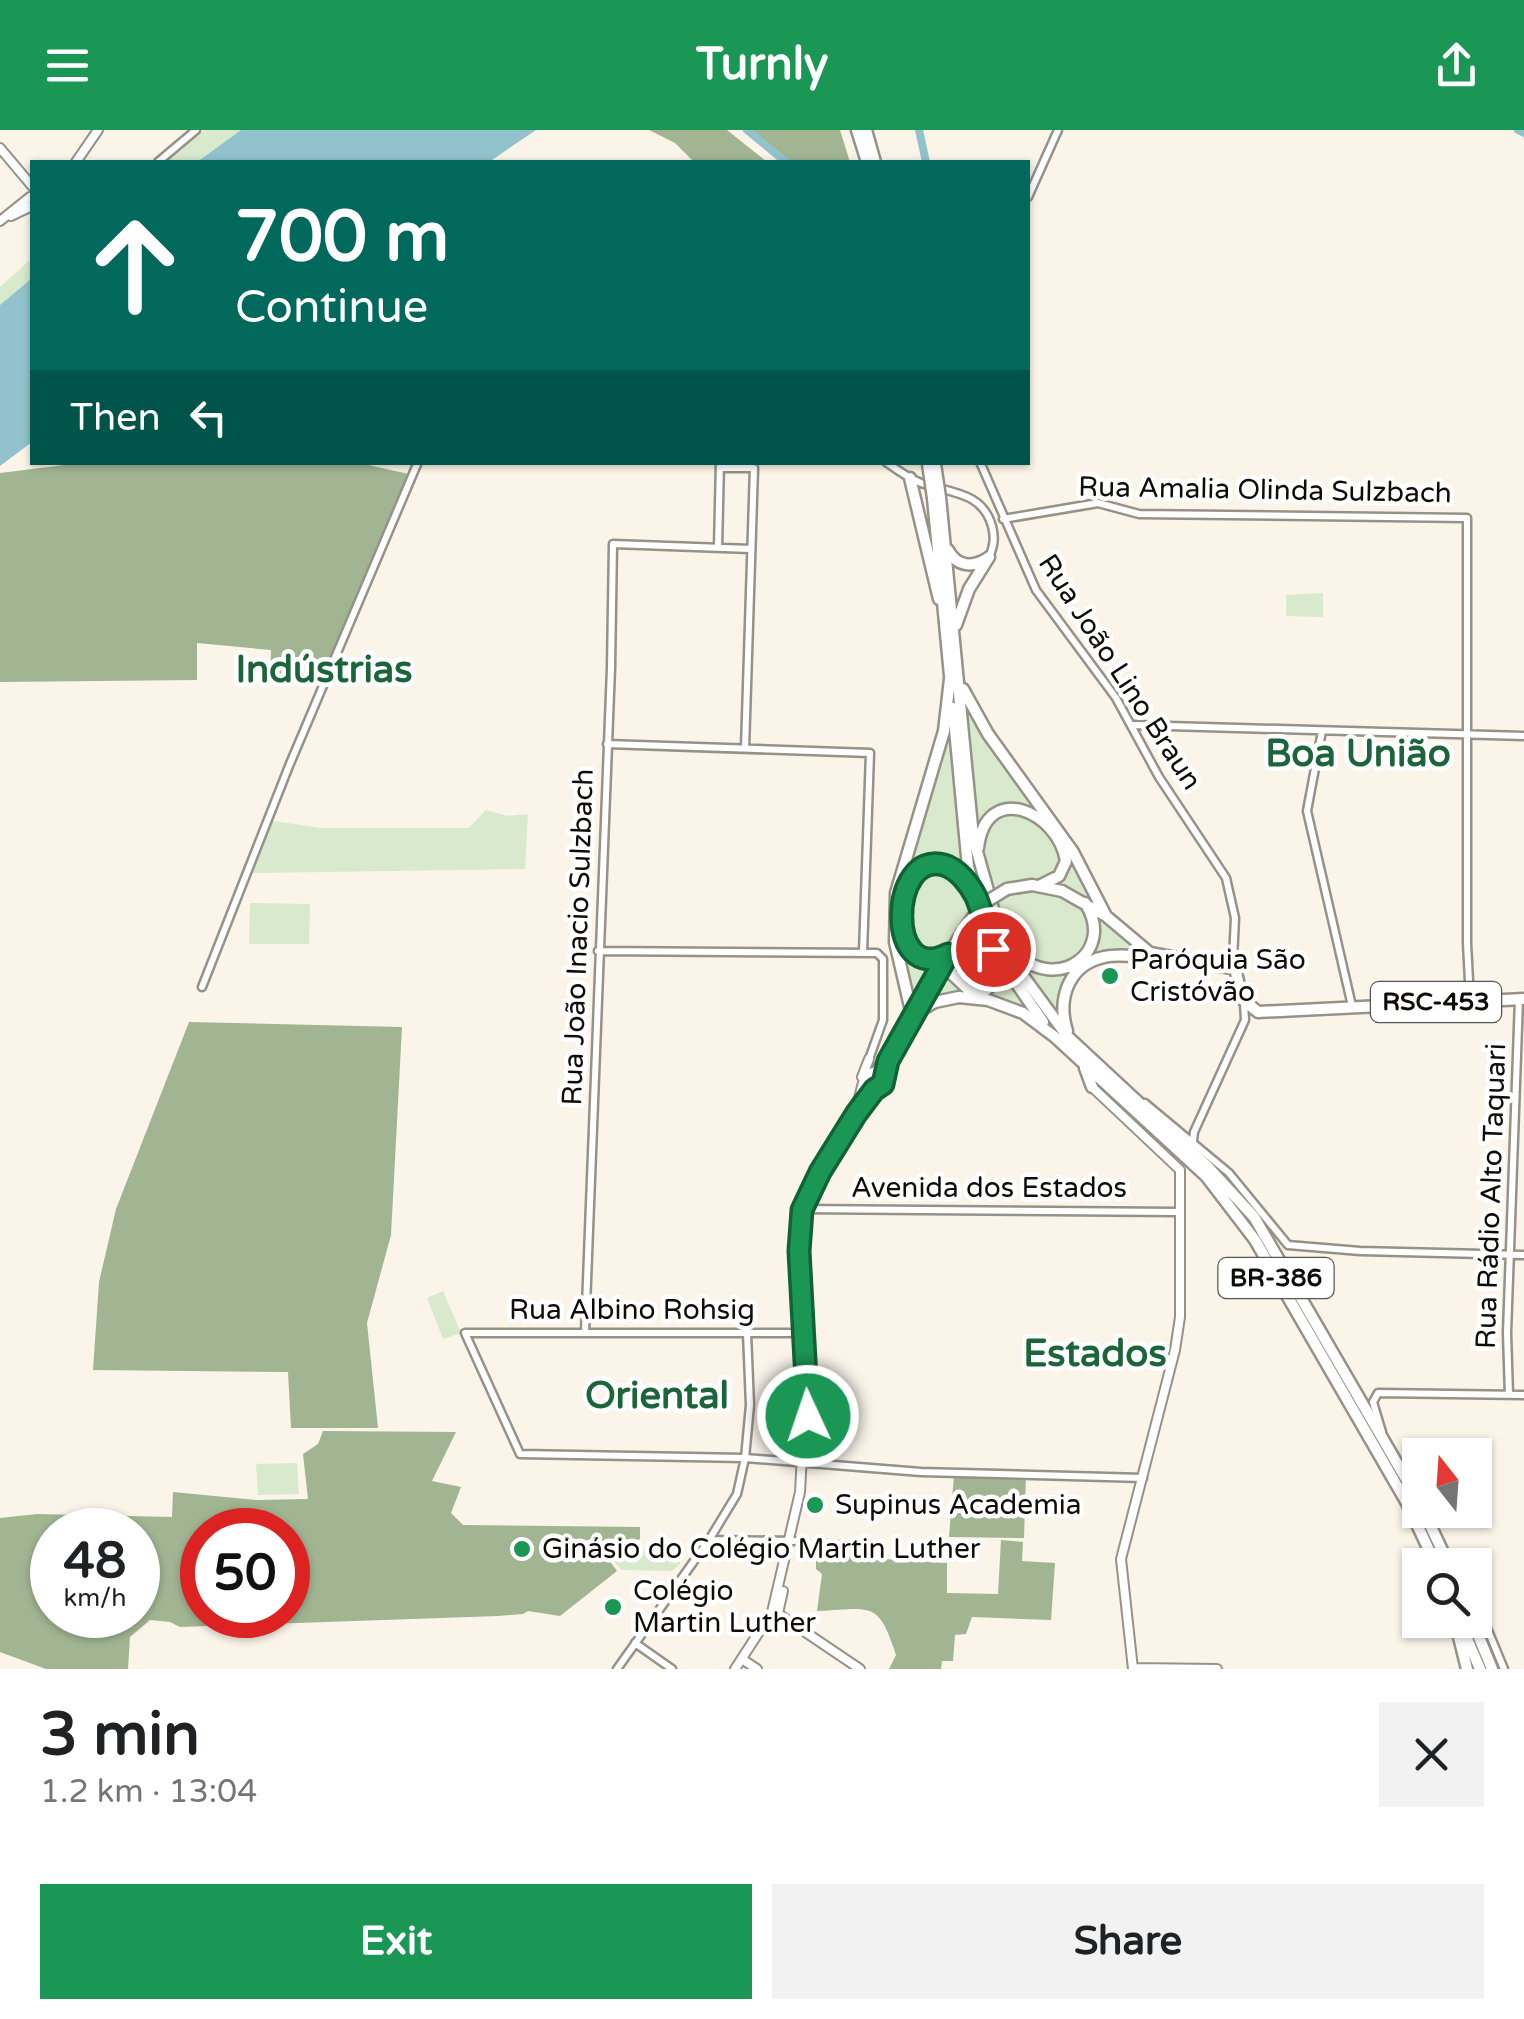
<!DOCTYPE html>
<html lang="en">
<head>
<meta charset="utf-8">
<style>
	:root { --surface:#fff; --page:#f2f2f2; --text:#202124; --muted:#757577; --accent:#1a9754 }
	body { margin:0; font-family:"Varela Round",sans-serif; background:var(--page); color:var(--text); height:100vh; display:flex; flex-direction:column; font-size:38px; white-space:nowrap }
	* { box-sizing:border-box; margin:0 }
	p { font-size:32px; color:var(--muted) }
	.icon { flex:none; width:55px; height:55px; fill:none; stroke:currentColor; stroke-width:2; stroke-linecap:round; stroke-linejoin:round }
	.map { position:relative; height:1539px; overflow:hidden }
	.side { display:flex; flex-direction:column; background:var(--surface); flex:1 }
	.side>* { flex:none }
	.banner { position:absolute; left:30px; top:30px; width:1000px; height:305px; border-radius:0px; box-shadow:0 2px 8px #0004; background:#00695c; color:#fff; overflow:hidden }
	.needle { width:65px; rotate:343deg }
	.tools { position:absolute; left:1402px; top:1308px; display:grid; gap:20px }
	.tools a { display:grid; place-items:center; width:90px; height:90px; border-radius:0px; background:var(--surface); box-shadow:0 2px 8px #0004; font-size:50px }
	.speed { position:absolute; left:30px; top:1378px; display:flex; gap:20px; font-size:50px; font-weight:700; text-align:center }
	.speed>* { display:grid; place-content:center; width:130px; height:130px; border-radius:50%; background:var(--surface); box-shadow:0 2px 8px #0004; line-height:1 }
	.speed small { font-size:25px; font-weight:400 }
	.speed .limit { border:15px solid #d22; background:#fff; color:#111 }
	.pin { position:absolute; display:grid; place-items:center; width:85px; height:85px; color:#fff; margin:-42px; border:5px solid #fff; border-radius:50%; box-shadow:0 2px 10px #0007 }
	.me { position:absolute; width:110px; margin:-55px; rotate:357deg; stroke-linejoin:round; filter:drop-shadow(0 0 8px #0008) }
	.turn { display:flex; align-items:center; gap:35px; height:210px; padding:0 40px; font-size:45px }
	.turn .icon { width:130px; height:130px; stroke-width:2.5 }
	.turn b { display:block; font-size:70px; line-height:85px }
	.then { display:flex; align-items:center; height:95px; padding:0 40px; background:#0003; gap:20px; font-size:38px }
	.round { display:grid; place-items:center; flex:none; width:105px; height:105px; border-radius:0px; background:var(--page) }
	.head { display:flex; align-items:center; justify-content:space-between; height:170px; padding:0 40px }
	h1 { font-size:60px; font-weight:700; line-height:75px }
	.cta { display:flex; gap:20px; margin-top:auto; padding:20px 40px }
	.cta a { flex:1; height:115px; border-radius:0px; background:var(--accent); color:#fff; font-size:40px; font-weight:700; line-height:115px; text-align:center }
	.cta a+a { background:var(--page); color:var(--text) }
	header { display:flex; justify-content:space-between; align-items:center; height:130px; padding:0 40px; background:var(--accent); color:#fff; font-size:45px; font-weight:700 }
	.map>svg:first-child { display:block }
	.green { fill:#d9e9cd }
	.forest { fill:#a1b593; fill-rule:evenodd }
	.water { fill:#92c3cc }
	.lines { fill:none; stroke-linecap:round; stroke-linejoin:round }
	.river { stroke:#92c3cc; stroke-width:8 }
	.tertiary-casing { stroke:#979288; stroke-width:11 }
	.secondary-casing { stroke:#979288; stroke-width:12 }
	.trunk-casing { stroke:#979288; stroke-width:15 }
	.tertiary { stroke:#fff; stroke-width:6 }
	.secondary { stroke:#fff; stroke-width:8 }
	.trunk { stroke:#fff; stroke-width:10 }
	.trunk-bridge-casing { stroke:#979288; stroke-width:15; stroke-linecap:butt }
	.trunk-bridge { stroke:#fff; stroke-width:10 }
	.route-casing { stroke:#116237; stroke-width:25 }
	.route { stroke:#1a9754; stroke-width:18 }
	.poi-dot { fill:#1a9754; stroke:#fff; stroke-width:4 }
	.labels { text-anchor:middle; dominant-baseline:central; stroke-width:9; stroke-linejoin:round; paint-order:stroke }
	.shield { fill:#fff; stroke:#565552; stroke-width:2.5 }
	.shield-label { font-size:25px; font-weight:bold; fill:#0d0c08 }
	.street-label { font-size:28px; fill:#0d0c08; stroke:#fff }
	.poi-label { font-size:28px; fill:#0d0c08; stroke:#fff; text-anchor:start }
	.district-label { font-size:38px; font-weight:bold; fill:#1c653a; stroke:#fff }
</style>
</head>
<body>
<header><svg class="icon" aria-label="menu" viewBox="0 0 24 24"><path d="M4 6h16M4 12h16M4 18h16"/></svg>Turnly<svg class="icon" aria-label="share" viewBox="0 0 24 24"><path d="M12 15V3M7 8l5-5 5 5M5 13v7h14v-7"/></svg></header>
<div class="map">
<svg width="1524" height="1539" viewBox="0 0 1524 1539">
	<rect width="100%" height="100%" fill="#faf4e9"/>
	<path class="green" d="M 204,0 L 241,0 L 197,32 L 166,32 Z
		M 32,128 L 32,148 L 0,175 L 0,157 Z
		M 1323,463 L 1323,487 L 1286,486 L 1286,465 Z
		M 963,569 L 1070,719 L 1100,779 L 1049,755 L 1066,738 C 1054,704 1049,673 1006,675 L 975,711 Z
		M 951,578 L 970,753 L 952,735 L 911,743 L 902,807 C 906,825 920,827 936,834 L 913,873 L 897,811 L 903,746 Z
		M 486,680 L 508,686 L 528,684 L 525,739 L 251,743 L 273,691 L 320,698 L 469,698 Z
		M 1006,682 L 1033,685 L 1064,725 L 1061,741 L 1046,749 L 991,757 C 972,727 979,702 1006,682 Z
		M 934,736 L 960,748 L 972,773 L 948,813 L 933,827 L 922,826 L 907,809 C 904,781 905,748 934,736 Z
		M 1045,758 L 1087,779 C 1088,787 1092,802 1090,810 C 1078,849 1037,841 1014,818 C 1003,806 999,784 994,768 Z
		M 250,773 L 310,774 L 309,814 L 249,814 Z
		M 1093,780 L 1141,825 L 1110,824 L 1072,842 L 1064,897 L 1012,823 L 1043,843 L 1085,826 Z
		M 977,789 L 995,833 L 996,847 L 980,859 L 962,852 L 951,832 Z
		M 947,832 L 950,844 L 981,863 L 1001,839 L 1045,897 L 971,866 L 923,875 Z
		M 443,1161 L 461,1203 L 443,1209 L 427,1168 Z
		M 297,1333 L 299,1364 L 258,1365 L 256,1334 Z
		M 625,1418 L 674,1419 L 679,1422 L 680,1434 L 672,1441 L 622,1440 L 613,1430 L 619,1420 Z"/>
	<path class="forest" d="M 649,0 L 727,0 L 767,32 L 694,32 L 675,13 Z
		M 750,0 L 840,0 L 850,32 L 787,32 Z
		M 89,332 L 355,332 L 413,345 L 325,553 L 270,551 L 271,520 L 197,513 L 197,550 L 0,552 L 0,343 Z
		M 189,892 L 402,897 L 391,1105 L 367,1193 L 378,1298 L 291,1298 L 288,1242 L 93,1240 L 99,1152 L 116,1079 Z
		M 323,1301 L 456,1302 L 432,1351 L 461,1357 L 451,1383 L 463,1395 L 640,1397 L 640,1409 L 613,1422 L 611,1433 L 617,1441 L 560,1486 L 528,1481 L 523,1484 L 498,1486 L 180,1497 L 170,1492 L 150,1490 L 130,1507 L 128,1539 L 46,1539 L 0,1522 L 0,1388 L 37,1384 L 172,1387 L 173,1362 L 257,1370 L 308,1369 L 303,1324 L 318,1314 ZM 52,1400 L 138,1400 L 138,1485 L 52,1485 ZM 288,1400 L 288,1485 L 202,1485 L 202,1400 Z
		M 954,1345 L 1026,1346 L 1024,1408 L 949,1407 Z
		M 816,1408 L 857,1411 L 857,1423 L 893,1430 L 947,1433 L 947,1463 L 998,1464 L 1001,1410 L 1023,1412 L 1022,1431 L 1055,1433 L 1051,1490 L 972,1487 L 966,1504 L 955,1505 L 953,1531 L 942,1531 L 941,1539 L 889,1539 L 896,1525 C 878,1469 871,1479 817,1481 L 822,1444 L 816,1439 Z"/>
	<path class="water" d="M 241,0 L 536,0 L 489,32 L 197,32 Z
		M 32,148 L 32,312 L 0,336 L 0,175 Z"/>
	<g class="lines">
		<path class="river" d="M 747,0 L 786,32
			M 919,0 L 926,32
			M 1518,0 L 1524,3"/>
		<defs>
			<path id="tertiary" d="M 158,32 L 196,0
				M 1028,67 L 1058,0
				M 886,332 C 897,340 908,348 921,353 C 949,363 982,361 992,396 C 995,408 994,416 989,427
				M 980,332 L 1036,460 L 1116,568 L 1159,647 L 1226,748 L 1235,788 L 1233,829
				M 720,338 L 754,338 L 745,618
				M 1003,389 L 1098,373 L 1139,384 L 1467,388 L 1467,813 L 1470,870
				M 718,418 L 720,332
				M 1134,595 L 1524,606
				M 1322,601 L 1307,681 L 1352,876
				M 607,614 L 870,623 L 863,822
				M 598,821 L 877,823 L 883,829 L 883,890 L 868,932
				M 202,857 L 289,636 L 418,332
				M 1145,973 L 1229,1043 L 1288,1115 L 1360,1121 L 1524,1125
				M 1193,1011 L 1194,1002 L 1245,890 L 1244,873
				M 798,1079 L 1179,1082
				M 585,1202 L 611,538 L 613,414 L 751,419
				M 799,1203 L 465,1203 L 520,1324 L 745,1328 L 921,1342 L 1143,1348
				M 1509,1265 L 1507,1203 L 1519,869
				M 1382,1302 L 1373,1272 L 1378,1263 L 1524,1265
				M 710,1410 L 794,1411
				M 1475,1469 L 1504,1539
				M 635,1513 L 672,1539
				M 617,1539 L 709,1410 L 737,1364 L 745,1328 L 750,1275 L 747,1203"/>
			<path id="secondary" d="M 0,18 L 32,56
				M 76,32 L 98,0
				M 11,86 L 32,76
				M 0,91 L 30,67
				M 862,947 L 869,929
				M 1092,957 L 1180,1040 L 1180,1187 L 1175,1220 L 1121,1429 L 1133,1539
				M 870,959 L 878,958 L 883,954 L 886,935 L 907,899
				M 843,1005 L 874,959
				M 777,1483 L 860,1539
				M 769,1499 L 778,1483 L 783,1461
				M 742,1529 L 757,1539
				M 1133,1538 L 1217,1539
				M 735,1539 L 772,1482 L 800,1362 L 804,1287 L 795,1121 L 798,1079 L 859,968 L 865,945 L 876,941 L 948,825"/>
			<path id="trunk" d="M 857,0 L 867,32
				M 866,0 L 875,32
				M 910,348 L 939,469
				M 940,367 L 973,707 L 997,793 L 1021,843 L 1068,907 L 1207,1036 L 1254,1087 L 1420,1373
				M 933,368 L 951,556
				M 948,420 C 957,437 973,438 988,428
				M 956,495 L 969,459 L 989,427
				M 950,549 L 944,601 L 896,763 L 895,812 L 912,885 L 935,872 L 959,867 L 988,870 L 1023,883 L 1055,907 L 1206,1046 L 1255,1110 L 1407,1373 L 1436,1435
				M 963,559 L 988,604 L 1073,722 L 1106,786
				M 978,718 C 986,650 1058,681 1066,731 L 1059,746 L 1041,755
				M 1007,759 L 1032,755 L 1062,761 L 1106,786 L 1150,823 L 1232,838
				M 964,800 C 958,808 953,820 945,826 C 903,857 889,765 919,738 C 944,727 958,742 971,761
				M 1014,822 C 1057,865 1117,821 1085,773
				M 948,825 L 952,844 L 970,861 L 986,860 L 997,850 L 998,835 L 968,737 L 953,578
				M 999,828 L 1043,892
				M 1233,829 L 1242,869 L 1258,882 L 1524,869
				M 1067,901 C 1057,869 1068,835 1104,827 C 1119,823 1136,827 1151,827
				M 1085,938 L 1092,957
				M 1423,1380 L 1449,1435
				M 1459,1490 L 1480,1539
				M 1472,1490 L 1492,1539
				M 1455,1491 L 1467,1539"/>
		</defs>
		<use href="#tertiary" class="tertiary-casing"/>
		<use href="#secondary" class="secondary-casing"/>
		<use href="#trunk" class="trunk-casing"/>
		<use href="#tertiary" class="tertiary"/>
		<use href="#secondary" class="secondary"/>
		<use href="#trunk" class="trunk"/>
		<defs>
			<path id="trunk-bridge" d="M 928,334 L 933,368
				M 935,334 L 940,367
				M 964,800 L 981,775 L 1007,759"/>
		</defs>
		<use href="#trunk-bridge" class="trunk-bridge-casing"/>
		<use href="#trunk-bridge" class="trunk-bridge"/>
	</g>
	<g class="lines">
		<defs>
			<path id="route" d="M 808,1286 L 799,1121 L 802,1080 L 820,1042 L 856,984 L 874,960 L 883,954 L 888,931 L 948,824 C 885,857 889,719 944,735 C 958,739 970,755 976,767 C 983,784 987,802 993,819"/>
		</defs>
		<use href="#route" class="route-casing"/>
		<use href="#route" class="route"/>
	</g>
	<g class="poi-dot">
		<circle cx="1110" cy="846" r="10"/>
		<circle cx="815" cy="1375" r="10"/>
		<circle cx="522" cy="1419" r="10"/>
		<circle cx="613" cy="1477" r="10"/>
	</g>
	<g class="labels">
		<g class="shield">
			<rect x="1371" y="852" width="130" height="40" rx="8"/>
			<rect x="1218.5" y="1128" width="115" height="40" rx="8"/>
		</g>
		<g class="shield-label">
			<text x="1436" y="872">RSC-453</text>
			<text x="1276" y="1148">BR-386</text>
		</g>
		<g class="street-label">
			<text transform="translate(1265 360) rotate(1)">Rua Amalia Olinda Sulzbach</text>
			<text transform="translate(1120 542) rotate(57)">Rua João Lino Braun</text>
			<text transform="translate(578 807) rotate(-88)">Rua João Inacio Sulzbach</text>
			<text x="989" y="1058">Avenida dos Estados</text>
			<text transform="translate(1491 1066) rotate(-88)">Rua Rádio Alto Taquari</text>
			<text x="632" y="1180">Rua Albino Rohsig</text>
		</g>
		<g class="poi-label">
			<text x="1130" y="830">Paróquia São<tspan x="1130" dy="32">Cristóvão</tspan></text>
			<text x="835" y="1375">Supinus Academia</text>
			<text x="542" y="1419">Ginásio do Colégio Martin Luther</text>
			<text x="633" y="1461">Colégio<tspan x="633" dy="32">Martin Luther</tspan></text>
		</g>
		<g class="district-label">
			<text x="324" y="540">Indústrias</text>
			<text x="1358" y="624">Boa União</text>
			<text x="1095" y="1224">Estados</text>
			<text x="657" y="1266">Oriental</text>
		</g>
	</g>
</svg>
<div class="tools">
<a><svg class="needle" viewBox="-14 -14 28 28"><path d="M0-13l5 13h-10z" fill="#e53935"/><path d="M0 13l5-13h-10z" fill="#757577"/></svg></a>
<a><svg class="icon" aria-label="search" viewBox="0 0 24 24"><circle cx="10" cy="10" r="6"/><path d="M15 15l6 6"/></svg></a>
</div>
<div class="speed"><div>48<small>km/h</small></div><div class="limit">50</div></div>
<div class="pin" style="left:993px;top:819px;background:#d93025"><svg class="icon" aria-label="arrive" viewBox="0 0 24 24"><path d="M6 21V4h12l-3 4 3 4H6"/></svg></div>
<svg class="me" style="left:808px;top:1286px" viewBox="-20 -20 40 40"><circle r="17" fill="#1a9754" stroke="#fff" stroke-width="3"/><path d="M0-11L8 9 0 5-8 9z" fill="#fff"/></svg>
<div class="banner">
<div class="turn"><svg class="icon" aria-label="ahead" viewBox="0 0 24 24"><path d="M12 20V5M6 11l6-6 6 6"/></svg><div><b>700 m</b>Continue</div></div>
<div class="then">Then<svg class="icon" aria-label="left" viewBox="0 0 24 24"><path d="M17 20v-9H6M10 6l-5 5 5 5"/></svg></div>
</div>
</div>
<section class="side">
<div class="head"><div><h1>3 min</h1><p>1.2 km · 13:04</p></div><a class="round"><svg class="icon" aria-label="close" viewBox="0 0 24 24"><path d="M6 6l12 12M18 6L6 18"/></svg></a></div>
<div class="cta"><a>Exit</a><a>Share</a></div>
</section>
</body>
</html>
